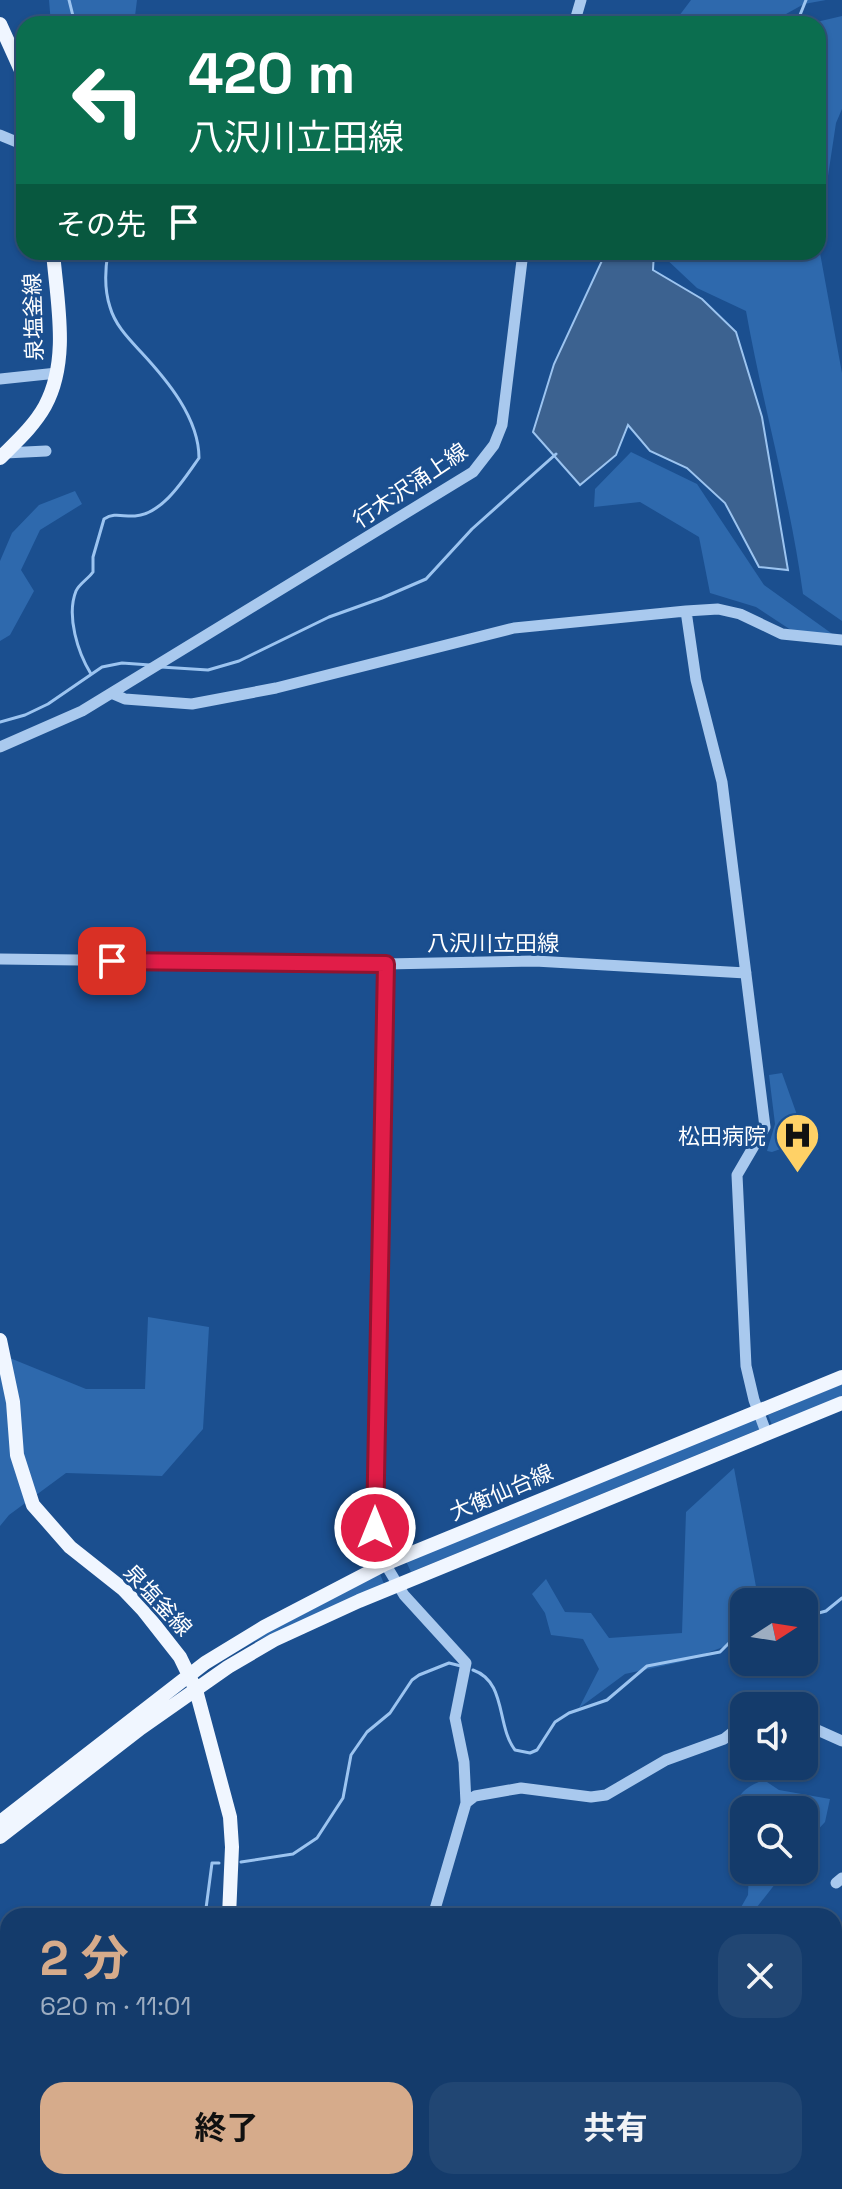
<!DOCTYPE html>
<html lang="ja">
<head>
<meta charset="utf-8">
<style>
	:root { --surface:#143b6b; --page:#214673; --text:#f1f3f6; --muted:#9dadc1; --line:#33557e; --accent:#d6ab8b }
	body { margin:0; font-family:"Space Grotesk","Noto Sans JP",sans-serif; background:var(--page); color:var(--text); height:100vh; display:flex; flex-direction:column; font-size:30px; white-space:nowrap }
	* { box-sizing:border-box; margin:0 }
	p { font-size:26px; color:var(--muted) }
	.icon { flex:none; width:44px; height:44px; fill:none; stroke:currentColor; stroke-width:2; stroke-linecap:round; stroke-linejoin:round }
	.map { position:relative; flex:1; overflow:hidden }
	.panel { position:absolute; left:0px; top:1908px; width:842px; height:282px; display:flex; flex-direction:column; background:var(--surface); border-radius:24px 24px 0 0; box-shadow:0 2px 6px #0004,0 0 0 2px var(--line) }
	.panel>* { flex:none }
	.banner { position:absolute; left:16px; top:16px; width:810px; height:244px; border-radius:24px; box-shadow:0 2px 6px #0004,0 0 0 2px var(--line); background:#0b6e4f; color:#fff; overflow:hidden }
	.needle { width:52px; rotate:78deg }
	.controls { position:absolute; left:730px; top:1588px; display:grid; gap:16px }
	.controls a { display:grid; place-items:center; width:88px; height:88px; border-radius:16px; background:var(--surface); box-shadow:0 2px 6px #0004,0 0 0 2px var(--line); font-size:40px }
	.pin { position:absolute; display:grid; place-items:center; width:68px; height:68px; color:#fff; margin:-34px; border-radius:16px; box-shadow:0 4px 12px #0006 }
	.me { position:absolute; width:88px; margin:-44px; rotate:0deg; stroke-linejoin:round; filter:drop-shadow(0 0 6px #0008) }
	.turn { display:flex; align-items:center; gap:28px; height:168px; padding:0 40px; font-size:36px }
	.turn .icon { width:104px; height:104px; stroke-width:2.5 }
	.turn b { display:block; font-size:56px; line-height:68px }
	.then { display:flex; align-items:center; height:76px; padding:0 40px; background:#0003; gap:16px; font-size:30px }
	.round { display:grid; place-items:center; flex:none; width:84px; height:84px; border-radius:24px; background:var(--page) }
	.headline { display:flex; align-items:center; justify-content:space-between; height:136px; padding:0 40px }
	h1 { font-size:48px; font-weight:700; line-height:60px; color:var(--accent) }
	.cta { display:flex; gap:16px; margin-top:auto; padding:16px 40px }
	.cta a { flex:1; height:92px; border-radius:24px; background:var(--accent); color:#111; font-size:32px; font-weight:700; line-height:92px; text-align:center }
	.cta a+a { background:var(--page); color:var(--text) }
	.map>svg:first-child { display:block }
	.green { fill:#2e69ad }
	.water { fill:#3c6290; stroke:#9cc4f0; stroke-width:2 }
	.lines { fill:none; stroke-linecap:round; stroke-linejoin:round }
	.stream { stroke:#9cc4f0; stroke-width:3 }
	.minor { stroke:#a9c9ee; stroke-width:11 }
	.major { stroke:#f0f6ff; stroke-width:14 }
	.route-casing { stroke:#92132f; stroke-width:20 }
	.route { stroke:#e11d48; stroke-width:14 }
	.labels { text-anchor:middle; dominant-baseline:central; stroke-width:6; stroke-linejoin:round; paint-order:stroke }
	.street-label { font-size:22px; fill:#fff; stroke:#1b4f8f }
	.poi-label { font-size:22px; fill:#fff; stroke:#1b4f8f; text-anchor:end }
</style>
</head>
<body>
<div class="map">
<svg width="842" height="2189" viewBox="0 0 842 2189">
	<rect width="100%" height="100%" fill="#1b4f8f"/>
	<path class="green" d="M 49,0 L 137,0 L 134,24 L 51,24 Z
		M 691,0 L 826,0 L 804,4 L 768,24 L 673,24 Z
		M 842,16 L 842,109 L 836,123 L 818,242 L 842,373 L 842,621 L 803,594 C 790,498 763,406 746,311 L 697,288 L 663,256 L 664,252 L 818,252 L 818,24 L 808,24 Z
		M 631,452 L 697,484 L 764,585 L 838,638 L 794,632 L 756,607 L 710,593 L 699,537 L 640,502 L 594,507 L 595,489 Z
		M 75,491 L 82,504 L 40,530 L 21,570 L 34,591 L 10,635 L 0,641 L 0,561 L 12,533 L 39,505 Z
		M 782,1073 L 806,1140 L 772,1152 L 767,1151 L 775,1124 L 769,1075 Z
		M 148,1317 L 209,1327 L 203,1429 L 162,1476 L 66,1473 L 9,1515 L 0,1526 L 0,1354 L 86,1389 L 145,1389 Z
		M 842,1384 L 842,1397 L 772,1425 L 768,1415 Z
		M 755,1419 L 760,1429 L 411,1572 L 406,1561 Z
		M 734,1468 L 757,1592 L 752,1602 L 744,1602 L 744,1619 L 726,1646 L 685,1661 L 625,1674 L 579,1708 L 599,1669 L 583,1639 L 551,1635 L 545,1613 L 532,1594 L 546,1579 L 565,1612 L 591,1613 L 609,1638 L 682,1633 L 686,1512 Z
		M 380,1574 L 384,1584 L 254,1642 L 211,1666 L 253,1640 Z
		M 764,1780 L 779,1790 L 830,1799 L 825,1822 L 813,1835 L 804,1835 L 804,1810 L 744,1810 L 744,1849 L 731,1846 C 742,1812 724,1794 764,1780 Z
		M 749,1870 L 786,1870 L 750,1916 L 736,1916 L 748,1895 Z"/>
	<path class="water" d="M 606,252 L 654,252 L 653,270 L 702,299 L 736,332 L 762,417 L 788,570 L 759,567 L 725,503 L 687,468 L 650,451 L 628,425 L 616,455 L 580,485 L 533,432 L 554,364 Z"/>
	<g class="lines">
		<path class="stream" d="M 69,0 L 75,24
			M 800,15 L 806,0
			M 161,667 L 208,670 L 239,661 L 329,617 L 382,598 L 426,579 L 472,529 L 556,454
			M 91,674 C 78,653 66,616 76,591 C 79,584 88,579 93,572 L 93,557 L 104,519 C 115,512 123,517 135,516 C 163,514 184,479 199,458 C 199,418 167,380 141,352 C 129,339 115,325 110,307 C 104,289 105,270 108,252
			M 0,722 L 25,715 L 48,704 L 102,667 L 122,663 L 150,665
			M 804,1617 L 826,1611 L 842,1598
			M 473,1670 C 507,1682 496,1725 515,1750 L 530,1753 L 537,1750 L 555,1722 L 569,1713 L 607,1700 L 647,1666 L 720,1652 L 744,1628
			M 241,1862 L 293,1854 L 317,1838 L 343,1798 L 351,1755 L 367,1732 L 390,1713 L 412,1680 L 419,1675 L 449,1663 L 461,1666
			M 205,1916 L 212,1863 L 219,1863
			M 161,2189 L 162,2182"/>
		<path class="minor" d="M 574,24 L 581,0
			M 0,135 L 24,145
			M 0,379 L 57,373
			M 5,453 L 46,451
			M 686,611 L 718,609 L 740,614 L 782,634 L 842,640
			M 111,693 L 125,699 L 192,704 L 276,688 L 514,628 L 686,611 L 696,680 L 722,782 L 765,1127 L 737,1175 L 746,1366 L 754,1400 L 766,1432
			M 0,747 L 82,711 L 473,472 L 494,445 L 502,425 L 523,252
			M 0,959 L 386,964 L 535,961 L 746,973
			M 386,964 L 375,1512 L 378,1552 L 404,1595 L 466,1663 L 455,1718 L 464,1762 L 466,1803 L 433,1916
			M 804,1724 L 842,1741
			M 466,1803 L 475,1796 L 521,1788 L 591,1797 L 606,1795 L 666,1760 L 724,1739 L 744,1723
			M 836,1883 L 842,1878
			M 834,2070 L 842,2066
			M 366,2189 L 367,2182"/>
		<path class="major" d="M 0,24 L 24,77
			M 0,458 C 16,442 34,426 45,406 C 70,360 57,302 53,252
			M 0,1340 L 13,1402 L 17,1455 L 33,1505 L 70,1547 L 123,1589 L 143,1610 L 180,1657 L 196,1690 L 230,1817 L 232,1847 L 229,1916
			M 0,1822 L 205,1663 L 264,1627 L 385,1564 L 842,1377
			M 0,1837 L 141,1728 L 228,1667 L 274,1640 L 359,1601 L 842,1403
			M 174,2189 L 175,2182"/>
	</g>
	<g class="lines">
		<defs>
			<path id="route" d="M 112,961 L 386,964 L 375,1528"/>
		</defs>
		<use href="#route" class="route-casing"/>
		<use href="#route" class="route"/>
	</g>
	<defs>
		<symbol id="hospital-pin" viewBox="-11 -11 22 30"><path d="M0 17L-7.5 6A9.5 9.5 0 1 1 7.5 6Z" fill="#ffd166" stroke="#1b4f8f"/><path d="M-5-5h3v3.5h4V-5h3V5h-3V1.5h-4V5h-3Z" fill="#111"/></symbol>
	</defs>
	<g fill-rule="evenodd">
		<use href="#hospital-pin" x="772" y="1110" width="51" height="69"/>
	</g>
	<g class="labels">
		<g class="street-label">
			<text transform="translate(33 317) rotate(-92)">泉塩釜線</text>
			<text transform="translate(410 485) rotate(-34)">行木沢涌上線</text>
			<text x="493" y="943">八沢川立田線</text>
			<text transform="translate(501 1492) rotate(-23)">大衡仙台線</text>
			<text transform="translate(158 1600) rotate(47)">泉塩釜線</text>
		</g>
		<g class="poi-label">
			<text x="766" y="1136">松田病院</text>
		</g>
	</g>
</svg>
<div class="controls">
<a><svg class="needle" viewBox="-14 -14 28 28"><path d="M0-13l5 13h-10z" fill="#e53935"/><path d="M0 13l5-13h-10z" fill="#9dadc1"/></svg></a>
<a><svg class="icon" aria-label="sound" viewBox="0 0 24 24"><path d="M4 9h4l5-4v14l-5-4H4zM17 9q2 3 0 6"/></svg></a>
<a><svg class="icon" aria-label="search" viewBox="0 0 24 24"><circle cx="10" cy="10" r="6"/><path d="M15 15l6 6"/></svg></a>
</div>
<div class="pin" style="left:112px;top:961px;background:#d93025"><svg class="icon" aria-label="arrive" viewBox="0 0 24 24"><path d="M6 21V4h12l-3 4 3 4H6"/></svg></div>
<svg class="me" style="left:375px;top:1528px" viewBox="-20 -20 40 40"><circle r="17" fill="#e11d48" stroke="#fff" stroke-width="3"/><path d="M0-11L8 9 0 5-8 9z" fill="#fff"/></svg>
<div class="banner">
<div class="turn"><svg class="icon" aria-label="left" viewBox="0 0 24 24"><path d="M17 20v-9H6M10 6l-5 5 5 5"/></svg><div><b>420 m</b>八沢川立田線</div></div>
<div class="then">その先<svg class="icon" aria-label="arrive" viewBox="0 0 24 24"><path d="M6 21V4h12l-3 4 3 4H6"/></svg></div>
</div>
<section class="panel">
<div class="headline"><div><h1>2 分</h1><p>620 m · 11:01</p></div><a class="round"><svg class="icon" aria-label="close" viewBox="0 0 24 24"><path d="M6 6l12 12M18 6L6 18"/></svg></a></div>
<div class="cta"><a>終了</a><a>共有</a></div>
</section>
</div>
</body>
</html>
